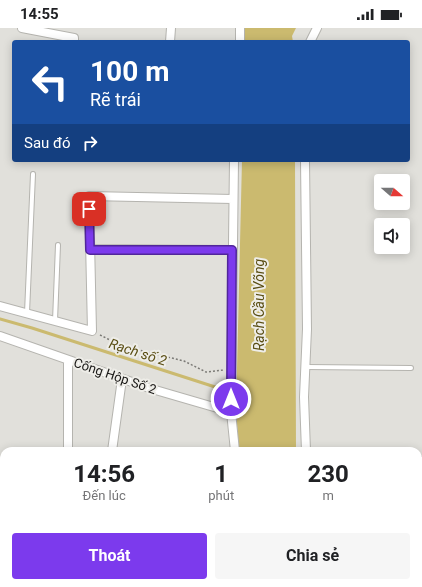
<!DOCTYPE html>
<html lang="vi">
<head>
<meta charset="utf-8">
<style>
	:root { --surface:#fff; --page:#f6f6f6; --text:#202124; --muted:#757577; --accent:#7c3aed }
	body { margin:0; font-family:Roboto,sans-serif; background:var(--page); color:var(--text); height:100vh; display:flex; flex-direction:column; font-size:15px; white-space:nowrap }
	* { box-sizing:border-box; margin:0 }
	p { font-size:13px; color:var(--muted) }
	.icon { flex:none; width:22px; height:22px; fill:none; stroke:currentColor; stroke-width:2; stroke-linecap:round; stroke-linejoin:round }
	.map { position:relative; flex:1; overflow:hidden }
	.sheet { position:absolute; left:0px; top:419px; width:422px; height:140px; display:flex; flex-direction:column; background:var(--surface); border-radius:12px 12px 0 0; box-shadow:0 2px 10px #0003 }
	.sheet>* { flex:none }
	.hud { position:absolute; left:12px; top:12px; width:398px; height:122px; border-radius:4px; box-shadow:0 2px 10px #0003; background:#1a4fa0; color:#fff; overflow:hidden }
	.needle { width:26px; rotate:110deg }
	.tools { position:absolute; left:374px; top:146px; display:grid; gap:8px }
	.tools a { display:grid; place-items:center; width:36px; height:36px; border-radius:4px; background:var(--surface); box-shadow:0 2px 10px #0003; font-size:20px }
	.pin { position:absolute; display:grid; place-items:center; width:34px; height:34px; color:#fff; margin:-17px; border-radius:8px; box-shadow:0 2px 6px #0006 }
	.me { position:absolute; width:44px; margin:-22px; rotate:0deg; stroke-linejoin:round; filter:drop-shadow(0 0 3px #0008) }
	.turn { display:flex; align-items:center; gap:14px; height:84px; padding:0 12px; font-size:18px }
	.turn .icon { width:52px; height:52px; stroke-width:2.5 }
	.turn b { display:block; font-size:28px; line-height:34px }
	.then { display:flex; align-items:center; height:38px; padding:0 12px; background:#0003; gap:8px; font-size:15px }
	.eta { display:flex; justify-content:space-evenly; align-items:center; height:68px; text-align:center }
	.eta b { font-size:24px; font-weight:700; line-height:28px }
	.primary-button { display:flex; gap:8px; margin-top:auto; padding:8px 12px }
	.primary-button a { flex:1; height:46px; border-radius:4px; background:var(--accent); color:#fff; font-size:16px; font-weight:700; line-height:46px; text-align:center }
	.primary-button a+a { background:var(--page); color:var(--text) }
	.status { display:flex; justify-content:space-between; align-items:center; height:28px; padding:0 20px; background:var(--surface); direction:ltr }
	.status svg { height:11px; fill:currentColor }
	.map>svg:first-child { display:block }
	.water { fill:#cbba6f }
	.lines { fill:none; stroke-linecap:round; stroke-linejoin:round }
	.stream { stroke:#cbba6f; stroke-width:3 }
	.lane-casing { stroke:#b5b4af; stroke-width:6 }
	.street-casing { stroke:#b5b4af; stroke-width:10 }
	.path { stroke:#7c7b77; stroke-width:1.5; stroke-dasharray:2 2; stroke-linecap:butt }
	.lane { stroke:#fff; stroke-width:4 }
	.street { stroke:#fff; stroke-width:8 }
	.route-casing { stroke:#51269a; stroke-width:10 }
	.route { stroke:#7c3aed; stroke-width:7 }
	.labels { text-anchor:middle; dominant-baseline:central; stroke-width:4; stroke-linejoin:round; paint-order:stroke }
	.street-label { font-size:13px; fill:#1a1917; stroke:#eeede8 }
	.water-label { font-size:14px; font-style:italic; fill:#5a4e14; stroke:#eeede8 }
</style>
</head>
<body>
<div class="status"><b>14:55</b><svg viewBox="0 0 49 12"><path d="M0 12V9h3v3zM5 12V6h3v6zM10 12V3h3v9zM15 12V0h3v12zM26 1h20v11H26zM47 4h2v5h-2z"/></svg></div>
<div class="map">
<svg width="422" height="559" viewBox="0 0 422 559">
	<rect width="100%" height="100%" fill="#e1e0db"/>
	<path class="water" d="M 245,0 L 296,0 L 292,8 L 293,14 L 245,14 Z
		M 242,132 L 295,132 L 296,423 L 239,423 L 236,383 Z
		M 246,555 L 300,555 L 300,559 L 247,559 Z"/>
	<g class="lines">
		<path class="stream" d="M 0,291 L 32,300 L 240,367"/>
		<defs>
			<path id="lane" d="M 27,285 L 33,146
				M 55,293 L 58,217
				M 306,339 L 411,340
				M 418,559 L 420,554 L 422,553"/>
			<path id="street" d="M 22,0 L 74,10 L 74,14
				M 170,14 L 171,0
				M 240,14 L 240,0
				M 310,14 L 317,0
				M 234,132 L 231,384 L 235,423
				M 305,132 L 307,301 L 304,369 L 306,423
				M 90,221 L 232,222
				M 0,278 L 92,303 L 89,168 L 233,171
				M 0,308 L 152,361 L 231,384
				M 68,423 L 68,332
				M 112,423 L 122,351
				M 418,433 L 422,433
				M 0,541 L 4,541
				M 57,555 L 58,559
				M 115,555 L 115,559
				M 240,555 L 240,559
				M 310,555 L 310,559"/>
		</defs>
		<use href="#lane" class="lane-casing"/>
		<use href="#street" class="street-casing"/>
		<path class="path" d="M 100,307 L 122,318 L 184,333 L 206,344 L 224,342"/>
		<use href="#lane" class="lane"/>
		<use href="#street" class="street"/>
	</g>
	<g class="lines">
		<defs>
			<path id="route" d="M 89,181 L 90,222 L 232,222 L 231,371"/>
		</defs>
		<use href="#route" class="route-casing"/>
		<use href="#route" class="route"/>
	</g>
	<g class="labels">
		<g class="street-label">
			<text transform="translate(115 348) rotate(19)">Cống Hộp Số 2</text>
		</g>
		<g class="water-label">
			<text transform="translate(259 277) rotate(-90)">Rạch Cầu Võng</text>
			<text transform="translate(138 324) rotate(18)">Rạch số 2</text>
		</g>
	</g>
</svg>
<div class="tools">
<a><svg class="needle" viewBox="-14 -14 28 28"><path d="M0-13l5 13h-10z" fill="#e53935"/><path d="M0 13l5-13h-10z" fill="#757577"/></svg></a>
<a><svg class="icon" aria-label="sound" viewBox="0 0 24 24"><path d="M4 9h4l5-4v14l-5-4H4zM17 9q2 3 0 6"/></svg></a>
</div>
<div class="pin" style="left:89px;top:181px;background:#d93025"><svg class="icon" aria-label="arrive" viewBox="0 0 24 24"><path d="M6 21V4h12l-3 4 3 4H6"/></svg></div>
<svg class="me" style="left:231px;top:371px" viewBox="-20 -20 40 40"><circle r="17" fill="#7c3aed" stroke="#fff" stroke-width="3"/><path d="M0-11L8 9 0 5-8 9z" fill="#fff"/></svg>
<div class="hud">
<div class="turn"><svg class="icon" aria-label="left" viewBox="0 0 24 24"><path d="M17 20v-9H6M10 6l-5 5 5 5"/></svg><div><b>100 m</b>Rẽ trái</div></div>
<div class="then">Sau đó<svg class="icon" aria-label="right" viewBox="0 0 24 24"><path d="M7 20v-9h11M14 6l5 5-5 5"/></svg></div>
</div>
<section class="sheet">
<div class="eta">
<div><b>14:56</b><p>Đến lúc</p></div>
<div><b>1</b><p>phút</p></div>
<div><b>230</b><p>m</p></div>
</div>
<div class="primary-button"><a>Thoát</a><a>Chia sẻ</a></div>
</section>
</div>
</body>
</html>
